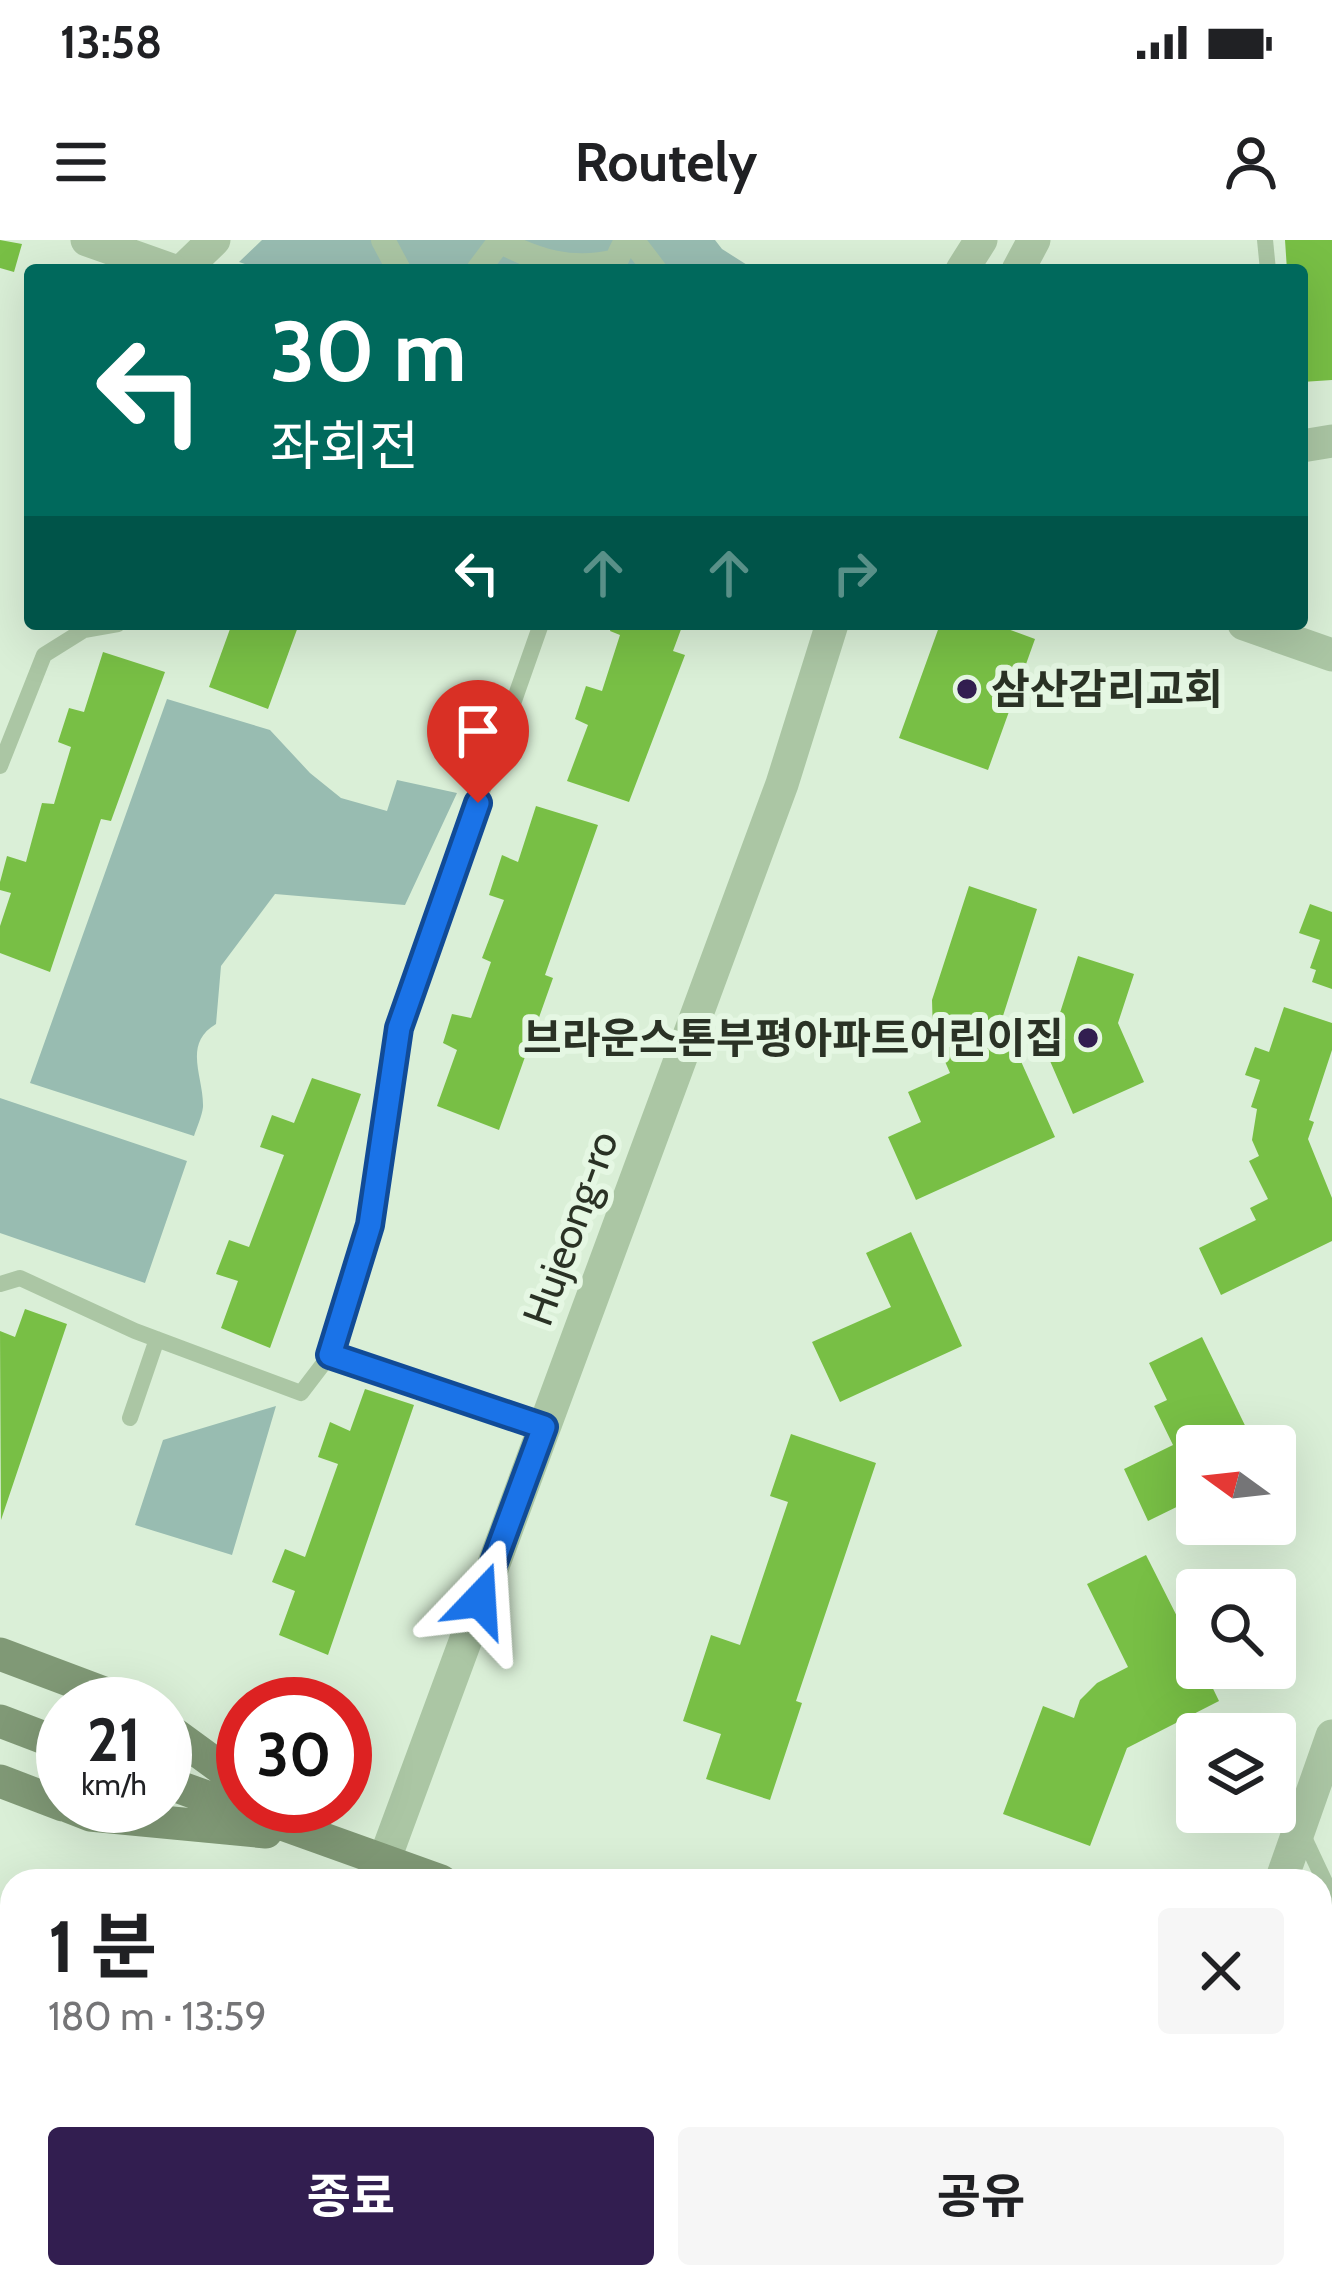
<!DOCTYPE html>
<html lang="ko">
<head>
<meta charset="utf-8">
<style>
	:root { --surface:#fff; --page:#f6f6f6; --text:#202124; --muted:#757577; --accent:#321e50 }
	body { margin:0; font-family:Cabin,"Noto Sans KR",sans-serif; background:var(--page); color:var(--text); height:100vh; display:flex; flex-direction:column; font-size:45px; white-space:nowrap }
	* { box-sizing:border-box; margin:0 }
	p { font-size:39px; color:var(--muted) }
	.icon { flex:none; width:66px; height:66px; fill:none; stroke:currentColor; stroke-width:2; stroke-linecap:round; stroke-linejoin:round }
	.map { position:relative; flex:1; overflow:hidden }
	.side { position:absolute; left:0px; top:1629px; width:1332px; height:420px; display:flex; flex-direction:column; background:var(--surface); border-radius:36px 36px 0 0; box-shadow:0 12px 48px #0002 }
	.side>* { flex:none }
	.top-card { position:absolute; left:24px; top:24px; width:1284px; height:366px; border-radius:12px; box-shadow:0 12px 48px #0002; background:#00695c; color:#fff; overflow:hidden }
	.needle { width:78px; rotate:285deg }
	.buttons { position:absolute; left:1176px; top:1185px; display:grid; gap:24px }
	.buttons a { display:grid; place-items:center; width:120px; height:120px; border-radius:12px; background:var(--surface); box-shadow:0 12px 48px #0002; font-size:60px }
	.speed { position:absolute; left:36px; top:1437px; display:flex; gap:24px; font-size:60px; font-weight:700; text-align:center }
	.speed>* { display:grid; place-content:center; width:156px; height:156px; border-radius:50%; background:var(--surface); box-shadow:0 12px 48px #0002; line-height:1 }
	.speed small { font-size:30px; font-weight:400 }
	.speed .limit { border:18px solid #d22; background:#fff; color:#111 }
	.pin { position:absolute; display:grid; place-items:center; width:102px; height:102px; color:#fff; margin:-123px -51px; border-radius:50% 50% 50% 0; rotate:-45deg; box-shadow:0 0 12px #0007 }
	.pin .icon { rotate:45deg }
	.me { position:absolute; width:132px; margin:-66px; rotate:20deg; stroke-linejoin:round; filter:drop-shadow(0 0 9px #0008) }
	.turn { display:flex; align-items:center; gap:42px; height:252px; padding:0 48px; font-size:54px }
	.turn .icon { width:156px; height:156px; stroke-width:2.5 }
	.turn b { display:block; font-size:84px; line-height:102px }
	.lanes { display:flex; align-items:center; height:114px; padding:0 48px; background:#0003; justify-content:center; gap:60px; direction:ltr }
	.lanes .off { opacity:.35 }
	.round { display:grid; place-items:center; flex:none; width:126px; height:126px; border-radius:12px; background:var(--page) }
	.summary { display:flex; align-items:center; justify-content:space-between; height:204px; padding:0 48px }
	h1 { font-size:72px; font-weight:700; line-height:90px }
	.action { display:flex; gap:24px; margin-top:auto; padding:24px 48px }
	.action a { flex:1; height:138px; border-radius:12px; background:var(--accent); color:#fff; font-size:48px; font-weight:700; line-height:138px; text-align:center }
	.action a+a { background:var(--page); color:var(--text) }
	.status { display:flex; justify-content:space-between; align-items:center; height:84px; padding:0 60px; background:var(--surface); direction:ltr }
	.status svg { height:33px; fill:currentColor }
	header { display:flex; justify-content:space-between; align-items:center; height:156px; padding:0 48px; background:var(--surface); font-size:54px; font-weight:700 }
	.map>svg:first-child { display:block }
	.green { fill:#98bcb1 }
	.building { fill:#78bf45 }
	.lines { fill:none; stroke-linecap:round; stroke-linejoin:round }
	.service { stroke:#abc6a4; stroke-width:16 }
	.pedestrian { stroke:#abc6a4; stroke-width:24 }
	.minor { stroke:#abc6a4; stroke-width:33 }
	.tertiary { stroke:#abc6a4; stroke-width:33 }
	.secondary { stroke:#809976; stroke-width:33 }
	.route-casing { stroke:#114b97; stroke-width:30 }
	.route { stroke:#1a73e8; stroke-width:21 }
	.poi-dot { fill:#321e50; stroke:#e5f7e3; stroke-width:4.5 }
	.labels { text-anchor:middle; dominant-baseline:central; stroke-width:12; stroke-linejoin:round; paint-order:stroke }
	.poi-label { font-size:42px; font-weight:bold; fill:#2a3225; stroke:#e5f7e3; text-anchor:start }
	.street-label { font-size:42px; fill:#2a3225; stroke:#e5f7e3 }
</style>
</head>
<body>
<div class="status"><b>13:58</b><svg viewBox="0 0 49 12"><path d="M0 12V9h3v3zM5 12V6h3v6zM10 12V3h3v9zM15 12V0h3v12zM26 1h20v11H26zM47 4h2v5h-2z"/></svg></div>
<header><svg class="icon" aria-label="menu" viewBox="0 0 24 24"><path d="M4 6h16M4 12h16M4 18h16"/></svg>Routely<svg class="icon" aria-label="person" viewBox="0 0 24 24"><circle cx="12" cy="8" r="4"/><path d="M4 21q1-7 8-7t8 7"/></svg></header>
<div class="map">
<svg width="1332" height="2049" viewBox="0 0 1332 2049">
	<rect width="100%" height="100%" fill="#daefd7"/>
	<path class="green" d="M 262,0 L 715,0 L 722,9 L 755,30 L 263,30 L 239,22 Z
		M 167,459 L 270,490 L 310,533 L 341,558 L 387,571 L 397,540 L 457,553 L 405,665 L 275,654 L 221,726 L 216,784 C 182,804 204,837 203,867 C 202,876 197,887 194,896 L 30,843 Z
		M 0,858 L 187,921 L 145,1043 L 0,993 Z
		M 276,1166 L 232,1315 L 135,1285 L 163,1200 Z"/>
	<path class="building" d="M 0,0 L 22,4 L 14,32 L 0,28 Z
		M 1285,0 L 1332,0 L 1332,140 L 1302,142 L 1302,30 L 1287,30 Z
		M 220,384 L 299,384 L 268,469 L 209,447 L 230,389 Z
		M 612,384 L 683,384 L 673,411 L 685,415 L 629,562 L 567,541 L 588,485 L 575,479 L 586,446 L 602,451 L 620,395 L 610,391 Z
		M 950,384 L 994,384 L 1035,399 L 988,530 L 899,498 L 939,387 Z
		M 103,412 L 165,432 L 111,581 L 101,579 L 50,732 L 0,713 L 0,686 L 11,653 L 0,650 L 0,642 L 7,616 L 26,622 L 42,563 L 54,564 L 71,507 L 58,502 L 69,468 L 84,472 Z
		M 536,566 L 598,585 L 545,735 L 553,738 L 499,890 L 437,866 L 457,810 L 443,803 L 452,774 L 471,778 L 491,722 L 482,718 L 504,660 L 489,655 L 502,615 L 518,622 Z
		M 969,646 L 1037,669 L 1002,779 L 1055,897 L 916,960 L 888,897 L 921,882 L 908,852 L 950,833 L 933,794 L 932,760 Z
		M 1310,664 L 1332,672 L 1332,749 L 1312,742 L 1316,730 L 1310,728 L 1320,700 L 1299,693 Z
		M 1078,716 L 1134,734 L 1118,783 L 1144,842 L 1073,874 L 1047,814 Z
		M 1284,767 L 1332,783 L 1332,810 L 1309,880 L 1314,882 L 1308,899 L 1332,958 L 1332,1001 L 1221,1055 L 1199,1008 L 1256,980 L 1250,968 L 1268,959 L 1249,921 L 1259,916 L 1252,900 L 1257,869 L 1251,867 L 1260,840 L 1245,835 L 1255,807 L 1269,812 Z
		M 312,838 L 361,854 L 270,1108 L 221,1088 L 238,1041 L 216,1034 L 229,1000 L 249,1007 L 284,915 L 260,907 L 272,875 L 294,883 Z
		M 911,992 L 962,1106 L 840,1162 L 812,1102 L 891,1067 L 866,1013 Z
		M 25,1069 L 67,1084 L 1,1280 L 0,1091 L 15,1097 Z
		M 1202,1097 L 1255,1206 L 1197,1206 L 1197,1257 L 1148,1281 L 1124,1229 L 1173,1205 L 1154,1166 L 1167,1160 L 1149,1123 Z
		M 365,1149 L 414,1165 L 328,1415 L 279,1395 L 295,1351 L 272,1342 L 285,1309 L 305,1317 L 338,1224 L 318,1217 L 330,1182 L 350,1191 Z
		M 791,1194 L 876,1223 L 796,1461 L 802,1463 L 770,1560 L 706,1539 L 721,1494 L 683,1481 L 711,1395 L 740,1405 L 788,1262 L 770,1256 Z
		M 1146,1315 L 1197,1416 L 1197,1428 L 1203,1428 L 1219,1461 L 1127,1508 L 1090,1606 L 1003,1574 L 1043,1466 L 1074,1478 L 1080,1460 L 1097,1443 L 1128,1427 L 1087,1344 Z
		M 0,1670 L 12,1670 L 12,1928 L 0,1924 Z
		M 1320,1816 L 1332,1820 L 1332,1866 L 1320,1861 Z
		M 4,1980 L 12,1983 L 12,2037 L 215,2037 L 230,2041 L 228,2049 L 0,2049 L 0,1996 Z"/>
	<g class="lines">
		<path class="service" d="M 1265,0 L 1268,30
			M 0,526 L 44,415 L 84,390 L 118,384
			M 0,1044 L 20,1038 L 135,1091 L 301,1153 L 330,1115 L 544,1187
			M 330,1115 L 370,985 L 399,788 L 541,384
			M 130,1178 L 157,1099
			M 1300,1589 L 1332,1657"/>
		<path class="pedestrian" d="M 383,0 L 399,30
			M 498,0 C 535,21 573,32 616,21 L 626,0
			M 632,0 L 655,30
			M 478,30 L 499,2"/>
		<path class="minor" d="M 183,30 L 214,0
			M 962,30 L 981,0
			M 1018,30 L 1034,0
			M 1302,206 L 1332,201
			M 384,1621 L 782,544 L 832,384
			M 1281,1641 L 1332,1496
			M 430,2037 L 474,2049
			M 529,2037 L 531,2049
			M 301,2049 L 311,2037
			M 742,2049 L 744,2037
			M 1167,2049 L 1182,2037"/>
		<path class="tertiary" d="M 87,0 L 172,30
			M 1244,384 L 1332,415"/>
		<path class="secondary" d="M 0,1414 L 133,1464
			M 0,1481 L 63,1505
			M 165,1487 L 243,1544
			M 0,1541 L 63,1565
			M 165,1542 L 441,1641
			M 67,1566 L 90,1575 L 266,1592
			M 1320,1956 L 1332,1961"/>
	</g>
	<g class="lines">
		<defs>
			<path id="route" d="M 478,563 L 399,788 L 370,985 L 330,1115 L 544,1187 L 480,1360"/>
		</defs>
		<use href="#route" class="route-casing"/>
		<use href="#route" class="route"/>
	</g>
	<g class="poi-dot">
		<circle cx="967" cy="449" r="12"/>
		<circle cx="1088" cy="798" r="12"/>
	</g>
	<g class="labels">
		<g class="poi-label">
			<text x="991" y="449">삼산감리교회</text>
			<text x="1064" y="798" text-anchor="end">브라운스톤부평아파트어린이집</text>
		</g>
		<g class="street-label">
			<text transform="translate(570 988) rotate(-70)">Hujeong-ro</text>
		</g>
	</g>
</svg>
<div class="buttons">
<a><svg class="needle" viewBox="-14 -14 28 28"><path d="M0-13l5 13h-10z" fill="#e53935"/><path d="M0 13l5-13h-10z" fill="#757577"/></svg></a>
<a><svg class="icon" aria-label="search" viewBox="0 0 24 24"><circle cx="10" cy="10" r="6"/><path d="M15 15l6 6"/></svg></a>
<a><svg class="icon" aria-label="layers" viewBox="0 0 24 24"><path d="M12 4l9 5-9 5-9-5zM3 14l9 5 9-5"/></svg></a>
</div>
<div class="speed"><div>21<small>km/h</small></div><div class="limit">30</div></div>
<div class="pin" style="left:478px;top:563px;background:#d93025"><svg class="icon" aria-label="arrive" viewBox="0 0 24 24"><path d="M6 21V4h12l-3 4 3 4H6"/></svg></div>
<svg class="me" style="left:480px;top:1360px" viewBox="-20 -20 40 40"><path d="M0-17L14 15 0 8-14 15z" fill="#1a73e8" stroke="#fff" stroke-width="4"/></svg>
<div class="top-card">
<div class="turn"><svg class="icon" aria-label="left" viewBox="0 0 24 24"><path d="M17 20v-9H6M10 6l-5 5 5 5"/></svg><div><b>30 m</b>좌회전</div></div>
<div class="lanes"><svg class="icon" aria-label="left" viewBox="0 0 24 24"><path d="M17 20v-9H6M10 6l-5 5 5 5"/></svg><svg class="icon off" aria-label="ahead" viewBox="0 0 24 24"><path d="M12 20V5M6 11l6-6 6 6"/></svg><svg class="icon off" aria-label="ahead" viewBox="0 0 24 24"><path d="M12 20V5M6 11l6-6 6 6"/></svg><svg class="icon off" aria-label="right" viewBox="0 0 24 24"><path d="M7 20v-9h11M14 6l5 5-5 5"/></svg></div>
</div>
<section class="side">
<div class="summary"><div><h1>1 분</h1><p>180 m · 13:59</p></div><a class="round"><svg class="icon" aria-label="close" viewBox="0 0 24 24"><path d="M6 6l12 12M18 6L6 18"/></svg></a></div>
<div class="action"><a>종료</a><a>공유</a></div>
</section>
</div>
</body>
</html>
